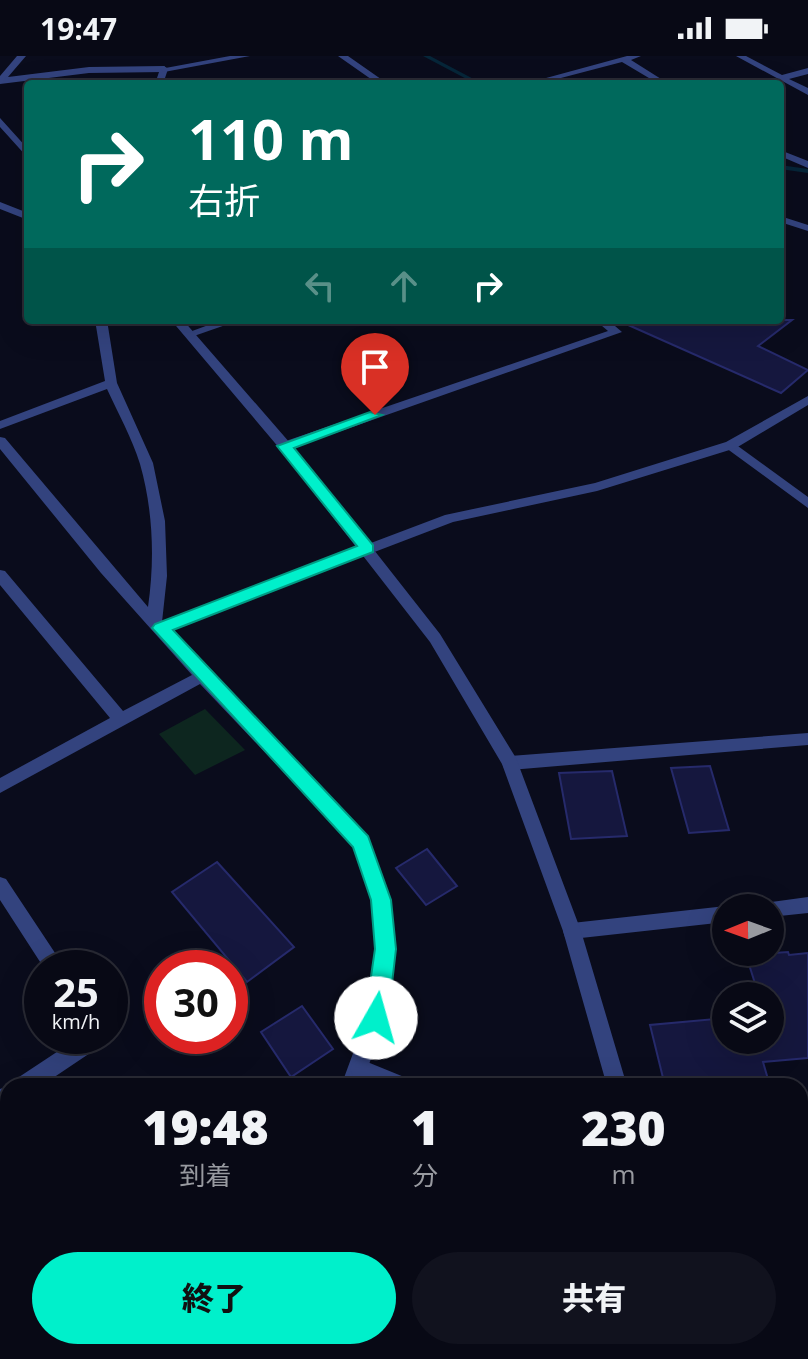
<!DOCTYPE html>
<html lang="ja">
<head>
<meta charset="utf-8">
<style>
	:root { --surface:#080915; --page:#11121e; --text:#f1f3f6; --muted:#989aa0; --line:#292a34; --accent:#00f0cb }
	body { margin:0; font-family:"Open Sans","Noto Sans JP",sans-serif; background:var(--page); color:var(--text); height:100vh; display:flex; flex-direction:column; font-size:30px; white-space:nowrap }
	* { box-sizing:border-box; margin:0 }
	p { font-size:26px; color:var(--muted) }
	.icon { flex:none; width:44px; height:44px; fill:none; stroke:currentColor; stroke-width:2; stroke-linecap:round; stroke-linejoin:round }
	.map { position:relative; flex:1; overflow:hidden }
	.panel { position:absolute; left:0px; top:1022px; width:808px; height:282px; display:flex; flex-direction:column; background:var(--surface); border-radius:24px 24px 0 0; box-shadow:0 8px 32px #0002,0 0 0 2px var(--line) }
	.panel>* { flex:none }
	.hud { position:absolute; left:24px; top:24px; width:760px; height:244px; border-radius:8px; box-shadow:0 8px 32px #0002,0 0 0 2px var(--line); background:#00695c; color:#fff; overflow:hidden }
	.needle { width:52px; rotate:269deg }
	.tools { position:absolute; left:712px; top:838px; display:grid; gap:16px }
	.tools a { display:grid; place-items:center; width:72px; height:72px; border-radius:50%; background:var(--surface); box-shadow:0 8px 32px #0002,0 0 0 2px var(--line); font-size:40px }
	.speed { position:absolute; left:24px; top:894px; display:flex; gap:16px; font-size:40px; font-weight:700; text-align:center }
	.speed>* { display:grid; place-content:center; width:104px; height:104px; border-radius:50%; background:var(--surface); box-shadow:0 8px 32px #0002,0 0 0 2px var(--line); line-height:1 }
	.speed small { font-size:20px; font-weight:400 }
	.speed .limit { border:12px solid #d22; background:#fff; color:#111 }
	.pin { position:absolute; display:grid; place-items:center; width:68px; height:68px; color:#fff; margin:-82px -34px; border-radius:50% 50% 50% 0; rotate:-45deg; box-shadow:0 0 8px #0007 }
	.pin .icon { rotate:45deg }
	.me { position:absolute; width:88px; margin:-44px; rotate:7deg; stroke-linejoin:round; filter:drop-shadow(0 0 6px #0008) }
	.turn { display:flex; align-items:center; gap:28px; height:168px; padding:0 32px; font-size:36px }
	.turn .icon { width:104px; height:104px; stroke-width:2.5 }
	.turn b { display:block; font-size:56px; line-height:68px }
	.lanes { display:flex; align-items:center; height:76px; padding:0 32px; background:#0003; justify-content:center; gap:40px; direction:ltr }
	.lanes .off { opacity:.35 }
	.eta { display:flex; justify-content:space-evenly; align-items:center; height:136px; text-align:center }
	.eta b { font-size:48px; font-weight:800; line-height:56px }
	.action { display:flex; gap:16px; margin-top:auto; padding:16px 32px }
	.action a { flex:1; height:92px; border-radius:48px; background:var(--accent); color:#111; font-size:32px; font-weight:800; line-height:92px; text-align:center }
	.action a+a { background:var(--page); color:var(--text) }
	.status { display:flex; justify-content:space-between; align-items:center; height:56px; padding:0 40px; background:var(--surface); direction:ltr }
	.status svg { height:22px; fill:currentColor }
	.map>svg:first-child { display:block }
	.green { fill:#0d261f }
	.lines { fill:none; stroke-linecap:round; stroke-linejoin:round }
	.stream { fill:#062639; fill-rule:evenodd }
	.building { fill:#15173e; stroke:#262a6b; stroke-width:2 }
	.service { fill:#33437e; fill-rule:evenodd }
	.minor { fill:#33437e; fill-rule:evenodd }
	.tertiary { fill:#33437e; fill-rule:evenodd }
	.route { fill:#00f0cb; stroke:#009c84; stroke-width:2 }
</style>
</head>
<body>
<div class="status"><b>19:47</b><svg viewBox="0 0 49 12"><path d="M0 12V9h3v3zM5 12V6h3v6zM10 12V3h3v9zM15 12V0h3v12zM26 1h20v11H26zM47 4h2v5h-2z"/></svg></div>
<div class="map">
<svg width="808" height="1303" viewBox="0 0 808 1303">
	<rect width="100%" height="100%" fill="#0a0c1c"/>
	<path class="green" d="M 205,653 L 245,694 L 195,719 L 159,678 Z"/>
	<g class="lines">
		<path class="stream" d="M 423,0 L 430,0 L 483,28 L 476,28 Z
			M 780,109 L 808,113 L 808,117 L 780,113 Z"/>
	</g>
	<path class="building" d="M 617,264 L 792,264 L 758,290 L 808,314 L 781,337 Z
		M 710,710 L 729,774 L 689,777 L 671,712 Z
		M 612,715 L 627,780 L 571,783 L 559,717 Z
		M 427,793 L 457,830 L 426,849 L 396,812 Z
		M 217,806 L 294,891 L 247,926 L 172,836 Z
		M 788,896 L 789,899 L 808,897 L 808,1002 L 763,1006 L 770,1030 L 665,1030 L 650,969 L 726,962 L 726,984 L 770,984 L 770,940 L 759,940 L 746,899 Z
		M 302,950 L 333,993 L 291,1021 L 261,976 Z"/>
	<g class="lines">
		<path class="service" d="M 164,10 L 168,13 L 163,28 L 155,28 L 160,13 Z
			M 731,385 L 808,441 L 808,452 L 726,392 L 725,389 Z"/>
		<path class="minor" d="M 17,0 L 26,0 L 8,21 L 89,11 L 164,10 L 168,13 L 164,16 L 89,17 L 0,28 L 0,20 Z
			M 338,0 L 348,0 L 388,28 L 378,28 Z
			M 627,0 L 641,0 L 631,4 L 669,28 L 659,28 L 622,6 L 538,28 L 524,28 Z
			M 736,0 L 746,0 L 782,19 L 808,12 L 808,18 L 789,23 L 808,32 L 808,39 Z
			M 0,62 L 28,93 L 28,102 L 0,71 Z
			M 780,94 L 808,105 L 808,112 L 780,100 Z
			M 780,160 L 808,169 L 808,175 L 780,166 Z
			M 95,264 L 107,264 L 117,327 L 153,407 L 165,465 L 167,520 L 162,566 L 445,459 L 595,427 L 726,386 L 808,340 L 808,349 L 736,392 L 597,435 L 453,466 L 170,574 L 370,786 L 390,844 L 394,893 L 386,962 L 361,1030 L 341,1030 L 366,962 L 376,893 L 372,844 L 354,790 L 200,628 L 0,737 L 0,722 L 110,662 L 0,529 L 0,514 L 5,515 L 123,655 L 192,619 L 101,517 L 0,393 L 0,381 L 5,382 L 148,551 C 155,503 153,454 140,408 C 132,382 118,357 107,333 L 0,373 L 0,365 L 105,325 Z
			M 222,264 L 240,264 L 194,280 L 184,278 Z
			M 595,264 L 608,264 L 622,276 L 290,393 L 280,393 L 279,390 L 280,387 L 608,275 Z
			M 808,677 L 808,689 L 510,714 L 504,712 L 502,707 L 504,702 L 510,700 Z
			M 0,821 L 6,823 L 65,912 L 44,912 L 0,844 Z
			M 808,841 L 808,857 L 770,861 L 770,852 L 761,852 L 764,847 Z
			M 726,850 L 732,852 L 726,852 L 726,866 L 572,883 L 565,881 L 563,875 L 565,869 L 572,867 Z
			M 81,980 L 108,980 L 105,987 L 41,1030 L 13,1030 L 16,1023 Z
			M 8,1030 L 8,1052 L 0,1055 L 0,1033 Z
			M 31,1296 L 61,1296 L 58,1303 L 28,1303 Z
			M 433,1296 L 457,1296 L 457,1303 L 433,1303 Z"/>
		<path class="tertiary" d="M 230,0 L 250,0 L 164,16 L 160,13 Z
			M 0,146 L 28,157 L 28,164 L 0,153 Z
			M 171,264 L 183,264 L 290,387 L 440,578 L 516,702 L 581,875 L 627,1030 L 607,1030 L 563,875 L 502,708 L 430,586 L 280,393 Z
			M 360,1003 L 409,1023 L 412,1030 L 378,1030 L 353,1020 L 350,1013 L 353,1006 Z
			M 650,1296 L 674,1296 L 674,1303 L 650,1303 Z"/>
	</g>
	<path class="route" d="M 370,356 L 382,359 L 294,392 L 373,489 L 373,496 L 173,574 L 368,780 L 391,844 L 396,893 L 388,962 L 384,970 L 376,973 L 369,970 L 365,962 L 375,893 L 371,844 L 353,791 L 152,572 L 155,568 L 357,490 L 277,390 Z"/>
</svg>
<div class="tools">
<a><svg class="needle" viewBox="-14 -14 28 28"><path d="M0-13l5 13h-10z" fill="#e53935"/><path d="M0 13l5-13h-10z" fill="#989aa0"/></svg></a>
<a><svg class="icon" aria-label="layers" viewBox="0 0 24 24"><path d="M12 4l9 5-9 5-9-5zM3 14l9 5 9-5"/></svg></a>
</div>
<div class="speed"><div>25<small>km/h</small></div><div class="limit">30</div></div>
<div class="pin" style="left:375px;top:359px;background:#d93025"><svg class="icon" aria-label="arrive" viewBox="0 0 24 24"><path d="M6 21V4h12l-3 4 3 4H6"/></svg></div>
<svg class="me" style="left:376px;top:962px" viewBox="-20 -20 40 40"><circle r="19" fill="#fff"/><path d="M0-13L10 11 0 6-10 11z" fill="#00f0cb"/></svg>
<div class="hud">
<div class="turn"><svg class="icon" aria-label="right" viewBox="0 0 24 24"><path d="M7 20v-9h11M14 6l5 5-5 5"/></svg><div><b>110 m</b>右折</div></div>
<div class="lanes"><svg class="icon off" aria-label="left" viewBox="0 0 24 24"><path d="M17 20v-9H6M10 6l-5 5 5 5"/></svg><svg class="icon off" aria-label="ahead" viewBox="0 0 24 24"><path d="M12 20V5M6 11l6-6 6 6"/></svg><svg class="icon" aria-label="right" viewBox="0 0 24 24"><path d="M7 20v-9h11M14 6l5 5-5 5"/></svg></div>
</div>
<section class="panel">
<div class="eta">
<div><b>19:48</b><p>到着</p></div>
<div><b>1</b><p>分</p></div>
<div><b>230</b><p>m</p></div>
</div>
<div class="action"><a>終了</a><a>共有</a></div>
</section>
</div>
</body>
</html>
